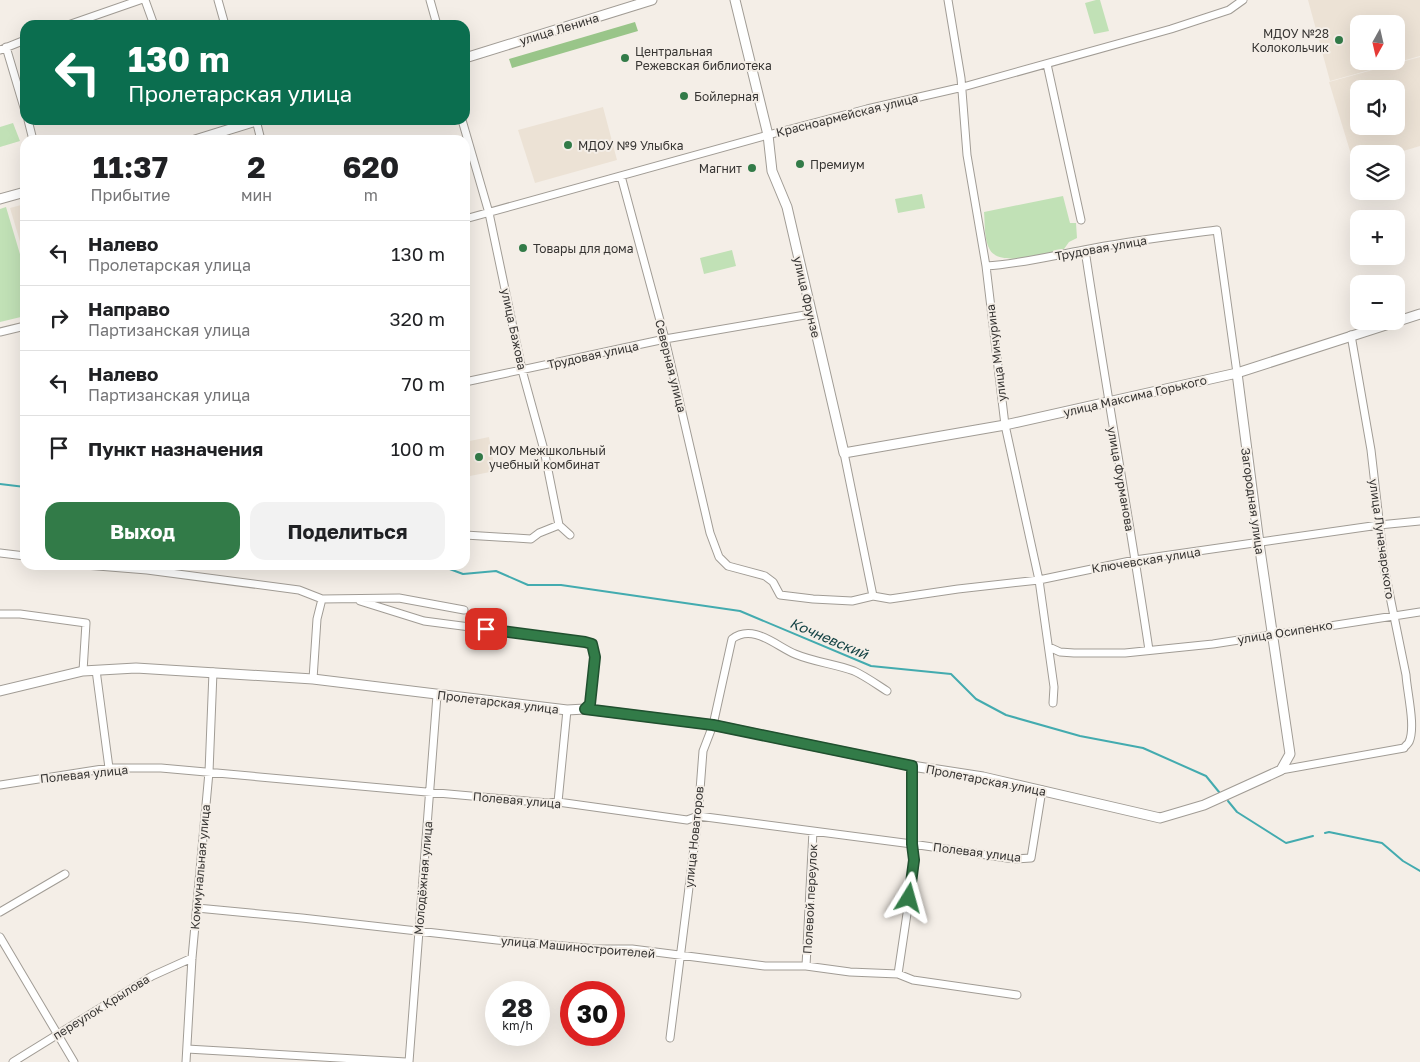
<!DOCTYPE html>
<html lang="ru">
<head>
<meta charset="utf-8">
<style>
	:root { --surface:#fff; --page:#f2f2f2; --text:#202124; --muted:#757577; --line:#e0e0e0; --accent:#327b48 }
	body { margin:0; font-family:"Golos Text",sans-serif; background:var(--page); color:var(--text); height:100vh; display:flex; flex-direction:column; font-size:19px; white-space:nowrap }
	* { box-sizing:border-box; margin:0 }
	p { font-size:16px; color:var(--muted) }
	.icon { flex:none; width:28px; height:28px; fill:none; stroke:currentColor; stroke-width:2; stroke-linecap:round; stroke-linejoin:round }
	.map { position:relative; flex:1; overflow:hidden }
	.drawer { position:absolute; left:20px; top:135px; width:450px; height:435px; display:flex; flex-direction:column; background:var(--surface); border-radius:15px; box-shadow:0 5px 20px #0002 }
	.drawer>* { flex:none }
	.hud { position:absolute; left:20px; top:20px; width:450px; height:105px; border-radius:15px; box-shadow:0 5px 20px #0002; background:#0b6e4f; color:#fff; overflow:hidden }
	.needle { width:32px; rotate:188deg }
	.tools { position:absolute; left:1350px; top:15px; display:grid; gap:10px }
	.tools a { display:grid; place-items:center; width:55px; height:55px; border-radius:10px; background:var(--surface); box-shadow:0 5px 20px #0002; font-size:25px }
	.speed { position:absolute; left:485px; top:981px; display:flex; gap:10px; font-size:25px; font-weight:700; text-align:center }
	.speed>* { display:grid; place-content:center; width:65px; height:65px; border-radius:50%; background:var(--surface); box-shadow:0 5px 20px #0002; line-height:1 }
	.speed small { font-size:12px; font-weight:400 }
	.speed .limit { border:8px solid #d22; background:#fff; color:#111 }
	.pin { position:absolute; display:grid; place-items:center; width:42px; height:42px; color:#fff; margin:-21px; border-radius:10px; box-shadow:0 2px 8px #0006 }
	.me { position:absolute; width:55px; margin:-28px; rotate:8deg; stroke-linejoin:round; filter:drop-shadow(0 0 4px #0008) }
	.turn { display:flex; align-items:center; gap:18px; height:105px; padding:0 25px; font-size:22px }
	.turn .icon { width:65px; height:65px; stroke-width:2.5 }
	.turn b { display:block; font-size:35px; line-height:42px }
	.eta { display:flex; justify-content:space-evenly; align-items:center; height:85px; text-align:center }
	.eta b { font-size:30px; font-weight:700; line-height:35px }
	.button { display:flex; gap:10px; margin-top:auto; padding:10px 25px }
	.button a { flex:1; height:58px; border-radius:15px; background:var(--accent); color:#fff; font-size:20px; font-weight:700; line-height:58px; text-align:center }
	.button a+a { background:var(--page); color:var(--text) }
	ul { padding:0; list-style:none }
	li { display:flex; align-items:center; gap:15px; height:65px; padding:0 25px; border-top:1px solid var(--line) }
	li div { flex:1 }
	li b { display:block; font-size:19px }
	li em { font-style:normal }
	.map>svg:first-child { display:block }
	.built { fill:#ece2d5; fill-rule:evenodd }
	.green { fill:#c1e1b6 }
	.forest { fill:#99c589 }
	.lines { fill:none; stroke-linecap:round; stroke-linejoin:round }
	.stream { stroke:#43abaf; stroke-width:2 }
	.street-casing { stroke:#a19c95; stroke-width:9 }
	.secondary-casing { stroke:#a19c95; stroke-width:11 }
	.street { stroke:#fff; stroke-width:7 }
	.secondary { stroke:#fff; stroke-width:9 }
	.route-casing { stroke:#20502f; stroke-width:12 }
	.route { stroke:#327b48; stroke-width:9 }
	.poi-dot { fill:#327b48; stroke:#f4eee7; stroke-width:2 }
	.labels { text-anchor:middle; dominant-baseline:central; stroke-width:4; stroke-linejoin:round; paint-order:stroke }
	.street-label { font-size:12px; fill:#373533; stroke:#f4eee7 }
	.poi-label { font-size:12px; fill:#373533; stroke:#f4eee7; text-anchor:start }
	.water-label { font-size:14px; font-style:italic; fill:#0e3e40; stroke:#f4eee7 }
</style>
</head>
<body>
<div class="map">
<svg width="1420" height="1062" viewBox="0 0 1420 1062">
	<rect width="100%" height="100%" fill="#f4eee7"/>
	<path class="built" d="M 1308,0 L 1420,0 L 1420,56 L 1330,81 ZM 1359,24 L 1396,24 L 1396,61 L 1359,61 Z
		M 1420,57 L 1420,146 L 1393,154 L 1359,154 L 1359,163 L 1354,164 L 1329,82 ZM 1359,89 L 1396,89 L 1396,126 L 1359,126 Z
		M 603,107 L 617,160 L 535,183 L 518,130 Z
		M 25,204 L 25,258 L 10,208 Z
		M 489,437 L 495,471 L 465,477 L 465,442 Z"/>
	<path class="green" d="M 1096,0 L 1100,0 L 1109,31 L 1094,34 L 1085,3 Z
		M 13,123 L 20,141 L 0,147 L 0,127 Z
		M 922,194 L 925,208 L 898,213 L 895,199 Z
		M 1063,196 L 1070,223 L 1076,223 L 1077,238 L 1069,242 L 1064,249 C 1047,253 1001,268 990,250 C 984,240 985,223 984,212 Z
		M 6,207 L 25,271 L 25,316 L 0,322 L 0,209 Z
		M 732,250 L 736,266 L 704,274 L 700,258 Z"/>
	<path class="forest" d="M 635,22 L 638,31 L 512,68 L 509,59 Z"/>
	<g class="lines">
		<path class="stream" d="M 0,484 L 25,487
			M 439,565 L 463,574 L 496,571 L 528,585 L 561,585 L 740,611 L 871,666 L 951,674 L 976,699 L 1006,715 L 1080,736 L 1143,748 L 1206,776 L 1219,792
			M 1228,801 L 1237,812 L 1286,843 L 1313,836
			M 1325,833 L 1329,832 L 1382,843 L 1403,861 L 1420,871"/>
		<defs>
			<path id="street" d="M 145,0 L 154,25
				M 218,0 L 225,25
				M 430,0 L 437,25
				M 948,0 L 961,78 L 967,155 L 986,266 L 1005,425 L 1039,580 L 1054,687 L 1053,703
				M 68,25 L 140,0
				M 6,47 L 25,111
				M 0,50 L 25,40
				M 1047,64 L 1081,220
				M 28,120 L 33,140
				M 256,120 L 261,140
				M 462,120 L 489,213 L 522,370 L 544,450 L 559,525 L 570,535
				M 621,176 L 665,339 L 710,533 L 719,557 L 728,566 L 765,576 L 773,582 L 780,595 L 813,599 L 852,601 L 873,596 L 890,599 L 958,589 L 1039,580 L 1135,560 L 1379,525 L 1420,521
				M 465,219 L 768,135 L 867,109 L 963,87 L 1171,29 L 1229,10 L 1243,0
				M 1085,250 C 1105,383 1129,516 1149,650
				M 986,266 C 1019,264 1051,256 1084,250 C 1128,241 1173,236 1217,230 L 1237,373
				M 0,332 L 25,326
				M 465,382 L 665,339 L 811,314
				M 844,453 L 873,596
				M 465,535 L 531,539 L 539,533 L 559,525
				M 0,553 L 25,556
				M 85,565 L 147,570 L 299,590 L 322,599 L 399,598 L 464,610
				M 360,601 L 424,621 L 585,642 L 592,644 L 595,657 L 590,704 L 585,709
				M 0,614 L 20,614 L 86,623 L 83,671
				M 1049,647 L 1060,652 L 1074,653 L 1125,653 L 1213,644 L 1420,612
				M 96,670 L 109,768
				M 313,679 L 317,619 L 322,599
				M 1281,770 L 1404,748 C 1404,747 1409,743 1409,742 C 1416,727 1407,692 1406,675 L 1385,572 L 1371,450 L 1351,335
				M 0,785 L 109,768 L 161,768 L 548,803 L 558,802 L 687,820 L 698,816 L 912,844 L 1014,859 L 1031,858 L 1042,790
				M 558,802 L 567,710
				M 197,908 L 302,918 L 497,940 L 597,949 L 632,949 L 765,966 L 806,966 L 850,972 L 898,974 L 913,980 L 1017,995
				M 0,912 L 65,874
				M 0,937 L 74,1062
				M 806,966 L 813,831
				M 898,974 L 915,860 L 912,844 L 912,766
				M 670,1038 L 698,816 L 703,751 L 713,725 L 732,639 C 753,623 776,646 795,654 C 814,662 835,664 854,671 C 865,676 876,684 887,691
				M 187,1049 L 406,1062
				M 13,1062 L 152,976 L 192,958
				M 186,1062 L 192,958 L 209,772 L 213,672
				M 409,1062 L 437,695"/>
			<path id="secondary" d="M 735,0 L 768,135 L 772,171 L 787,207 L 844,453 L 1005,425 L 1237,373 L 1420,314
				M 465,58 L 652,0
				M 195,140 L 259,120
				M 0,199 L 25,192
				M 0,691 L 83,671 L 136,668 L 313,679 L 567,710 L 585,709 L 713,725 L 912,766 L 983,777 L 1160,818 L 1204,805 L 1281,770 L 1290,754 L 1259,543 L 1237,373"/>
		</defs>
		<use href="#street" class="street-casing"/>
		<use href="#secondary" class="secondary-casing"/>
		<use href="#street" class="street"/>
		<use href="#secondary" class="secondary"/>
	</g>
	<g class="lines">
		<defs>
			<path id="route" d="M 486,629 L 585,642 L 592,644 L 595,657 L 590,704 L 585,709 L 713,725 L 912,766 L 912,844 L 914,860 L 909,898"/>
		</defs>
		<use href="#route" class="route-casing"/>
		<use href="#route" class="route"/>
	</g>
	<g class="poi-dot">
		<circle cx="1339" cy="40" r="5"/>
		<circle cx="625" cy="58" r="5"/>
		<circle cx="684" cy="96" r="5"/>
		<circle cx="568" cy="145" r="5"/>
		<circle cx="800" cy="164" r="5"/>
		<circle cx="752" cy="168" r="5"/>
		<circle cx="523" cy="248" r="5"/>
		<circle cx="479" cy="457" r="5"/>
	</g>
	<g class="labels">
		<g class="street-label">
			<text transform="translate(559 29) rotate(-17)">улица Ленина</text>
			<text transform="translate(847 115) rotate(-14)">Красноармейская улица</text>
			<text transform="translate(1101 248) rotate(-10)">Трудовая улица</text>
			<text transform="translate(807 297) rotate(77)">улица Фрунзе</text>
			<text transform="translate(514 329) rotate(78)">улица Бажова</text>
			<text transform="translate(996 353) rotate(-97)">улица Мичурина</text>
			<text transform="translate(593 355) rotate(-12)">Трудовая улица</text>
			<text transform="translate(671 366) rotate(76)">Северная улица</text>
			<text transform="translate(1135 396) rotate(-13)">улица Максима Горького</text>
			<text transform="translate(1121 479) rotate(80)">улица Фурманова</text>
			<text transform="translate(1253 501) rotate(82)">Загородная улица</text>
			<text transform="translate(1382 539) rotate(82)">улица Луначарского</text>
			<text transform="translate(1146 560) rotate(-9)">Ключевская улица</text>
			<text transform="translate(1285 632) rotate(-9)">улица Осипенко</text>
			<text transform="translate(498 702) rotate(7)">Пролетарская улица</text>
			<text transform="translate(84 774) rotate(-6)">Полевая улица</text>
			<text transform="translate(986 780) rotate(11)">Пролетарская улица</text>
			<text transform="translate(517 800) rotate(5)">Полевая улица</text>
			<text transform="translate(694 837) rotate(-84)">улица Новаторов</text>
			<text transform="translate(977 852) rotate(7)">Полевая улица</text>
			<text transform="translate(200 867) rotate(-85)">Коммунальная улица</text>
			<text transform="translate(423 878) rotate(-85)">Молодёжная улица</text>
			<text transform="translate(810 899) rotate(-87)">Полевой переулок</text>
			<text transform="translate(578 947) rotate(5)">улица Машиностроителей</text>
			<text transform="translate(101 1007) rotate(-32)">переулок Крылова</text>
		</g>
		<g class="poi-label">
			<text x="1329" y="33" text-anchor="end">МДОУ №28<tspan x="1329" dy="14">Колокольчик</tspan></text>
			<text x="635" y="51">Центральная<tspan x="635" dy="14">Режевская библиотека</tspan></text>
			<text x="694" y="96">Бойлерная</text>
			<text x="578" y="145">МДОУ №9 Улыбка</text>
			<text x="810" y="164">Премиум</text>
			<text x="742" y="168" text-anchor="end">Магнит</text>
			<text x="533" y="248">Товары для дома</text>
			<text x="489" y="450">МОУ Межшкольный<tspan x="489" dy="14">учебный комбинат</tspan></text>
		</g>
		<g class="water-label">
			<text transform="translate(829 638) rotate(23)">Кочневский</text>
		</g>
	</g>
</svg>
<div class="tools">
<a><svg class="needle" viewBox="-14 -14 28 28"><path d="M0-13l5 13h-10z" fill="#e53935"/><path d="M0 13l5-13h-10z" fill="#757577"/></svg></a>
<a><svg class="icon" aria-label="sound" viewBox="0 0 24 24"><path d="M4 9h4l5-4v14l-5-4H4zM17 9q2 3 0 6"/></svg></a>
<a><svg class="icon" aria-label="layers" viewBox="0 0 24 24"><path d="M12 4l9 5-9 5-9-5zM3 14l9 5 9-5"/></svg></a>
<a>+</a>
<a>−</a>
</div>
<div class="speed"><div>28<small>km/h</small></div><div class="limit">30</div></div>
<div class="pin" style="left:486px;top:629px;background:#d93025"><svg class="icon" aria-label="arrive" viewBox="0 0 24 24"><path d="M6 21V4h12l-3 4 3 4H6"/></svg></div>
<svg class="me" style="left:909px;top:898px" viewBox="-20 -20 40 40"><path d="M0-17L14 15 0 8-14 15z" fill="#327b48" stroke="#fff" stroke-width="4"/></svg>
<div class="hud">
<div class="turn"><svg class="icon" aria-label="left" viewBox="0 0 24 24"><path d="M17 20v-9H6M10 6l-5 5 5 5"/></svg><div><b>130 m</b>Пролетарская улица</div></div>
</div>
<section class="drawer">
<div class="eta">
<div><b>11:37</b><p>Прибытие</p></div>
<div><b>2</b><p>мин</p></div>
<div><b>620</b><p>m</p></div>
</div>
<ul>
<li><svg class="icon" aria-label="left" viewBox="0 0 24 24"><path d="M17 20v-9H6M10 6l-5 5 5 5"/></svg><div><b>Налево</b><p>Пролетарская улица</p></div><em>130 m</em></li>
<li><svg class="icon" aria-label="right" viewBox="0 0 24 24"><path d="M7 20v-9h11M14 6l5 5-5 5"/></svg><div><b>Направо</b><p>Партизанская улица</p></div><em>320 m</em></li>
<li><svg class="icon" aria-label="left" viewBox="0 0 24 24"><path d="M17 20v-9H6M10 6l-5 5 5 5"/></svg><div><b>Налево</b><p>Партизанская улица</p></div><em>70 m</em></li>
<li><svg class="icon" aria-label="arrive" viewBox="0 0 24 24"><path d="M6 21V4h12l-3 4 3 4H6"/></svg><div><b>Пункт назначения</b></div><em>100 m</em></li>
</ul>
<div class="button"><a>Выход</a><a>Поделиться</a></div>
</section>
</div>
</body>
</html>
